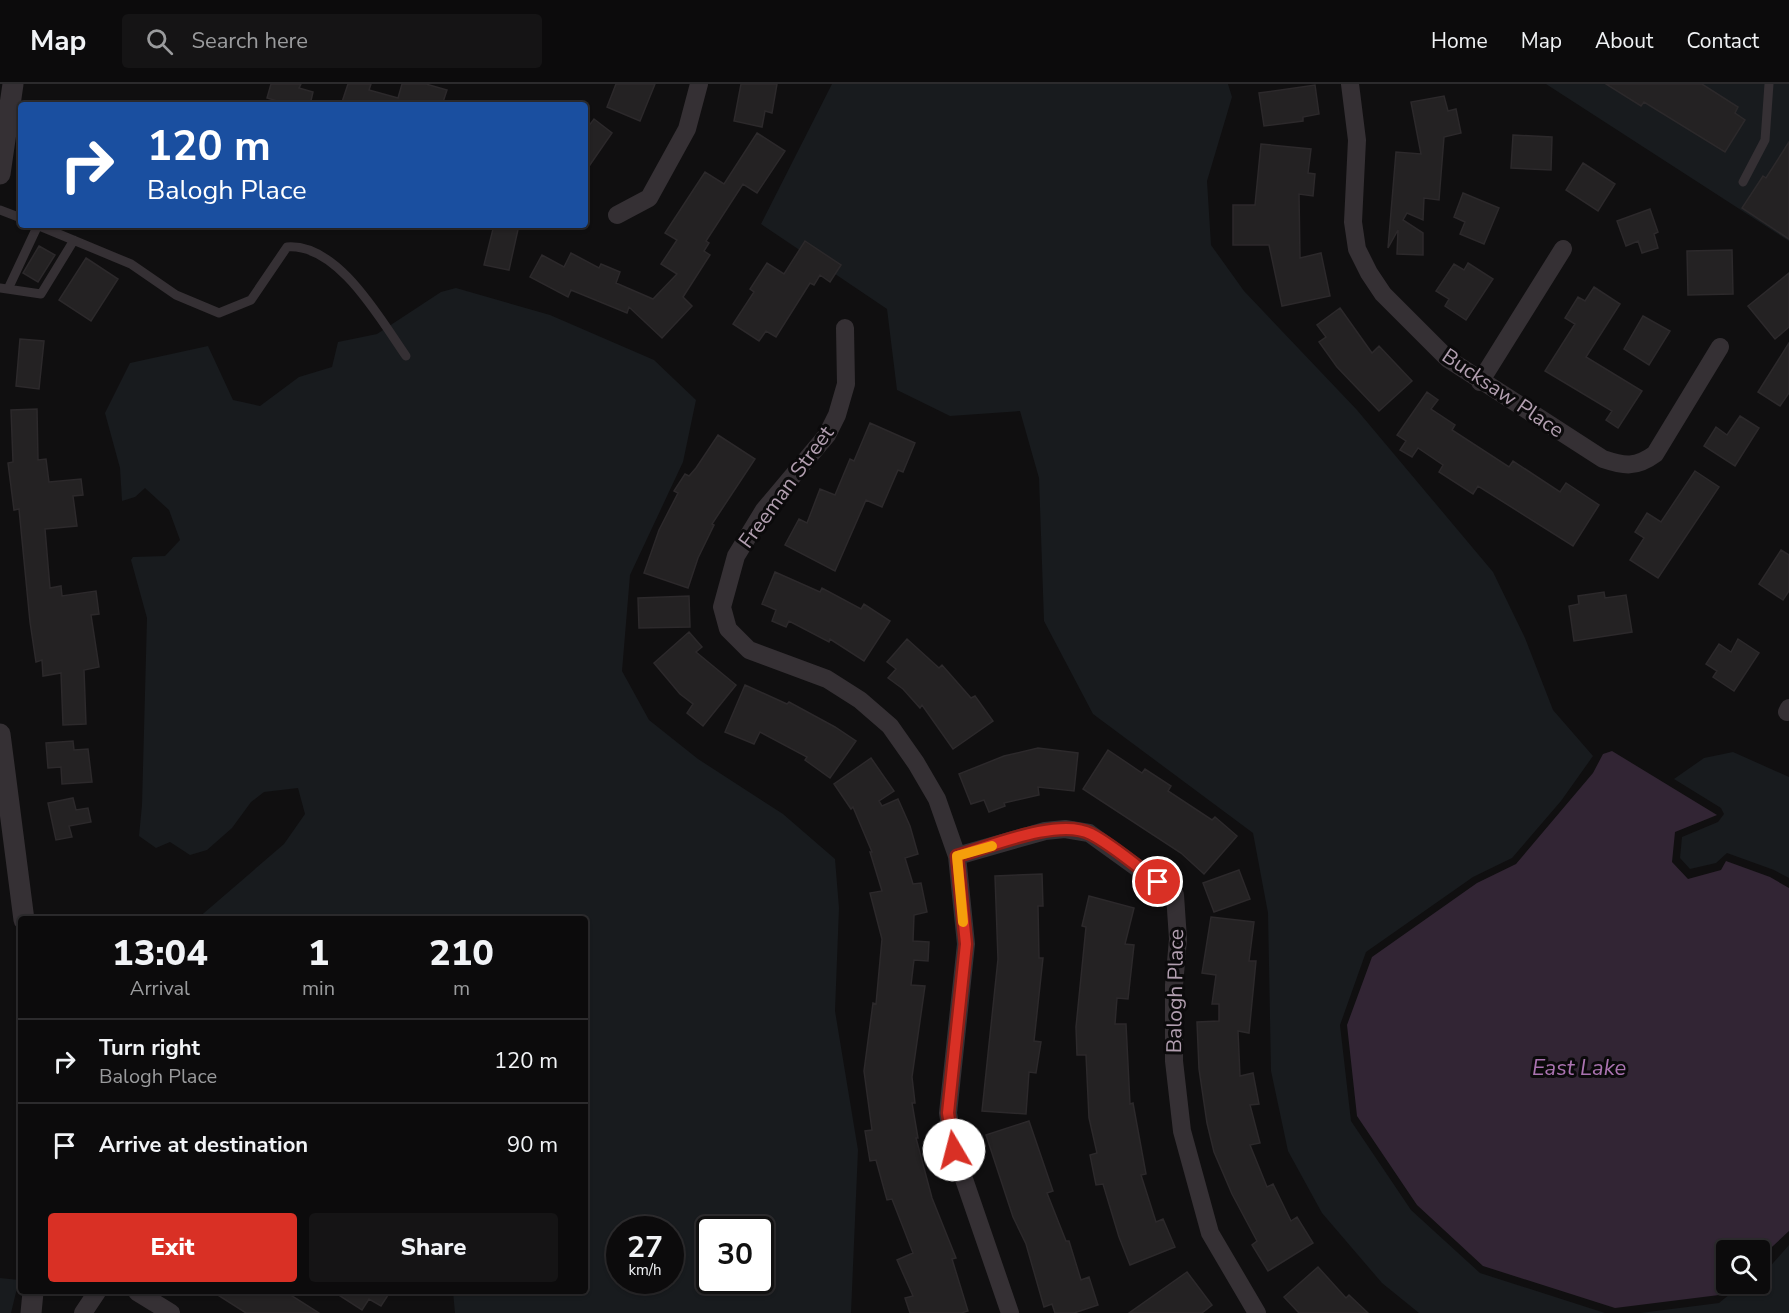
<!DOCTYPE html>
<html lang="en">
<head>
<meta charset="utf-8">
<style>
	:root { --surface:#0c0b0c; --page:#151415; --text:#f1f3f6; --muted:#9a9b9d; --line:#2c2b2d; --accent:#d93025 }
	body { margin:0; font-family:"Nunito Sans",sans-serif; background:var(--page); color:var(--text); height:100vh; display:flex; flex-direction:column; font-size:22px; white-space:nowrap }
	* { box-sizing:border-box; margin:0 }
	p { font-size:20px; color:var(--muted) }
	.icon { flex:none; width:33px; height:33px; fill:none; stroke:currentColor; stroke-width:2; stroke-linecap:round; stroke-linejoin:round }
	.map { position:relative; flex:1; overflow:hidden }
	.details { position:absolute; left:18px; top:832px; width:570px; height:378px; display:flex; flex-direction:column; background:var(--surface); border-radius:6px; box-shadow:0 2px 4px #0004,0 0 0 2px var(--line) }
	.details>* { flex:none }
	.banner { position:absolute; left:18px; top:18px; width:570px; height:126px; border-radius:6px; box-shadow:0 2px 4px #0004,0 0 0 2px var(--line); background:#1a4fa0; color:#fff; overflow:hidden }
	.buttons { position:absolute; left:1716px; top:1156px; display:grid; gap:12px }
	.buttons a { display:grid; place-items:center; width:54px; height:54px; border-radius:6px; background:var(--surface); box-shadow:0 2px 4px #0004,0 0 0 2px var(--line); font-size:30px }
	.speed { position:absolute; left:606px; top:1132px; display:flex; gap:12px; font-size:30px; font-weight:700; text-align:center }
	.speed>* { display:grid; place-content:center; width:78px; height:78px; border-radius:50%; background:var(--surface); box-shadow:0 2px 4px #0004,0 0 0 2px var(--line); line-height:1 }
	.speed small { font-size:15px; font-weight:400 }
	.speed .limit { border:3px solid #111; border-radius:9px; background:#fff; color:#111 }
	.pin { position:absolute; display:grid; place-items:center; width:51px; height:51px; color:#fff; margin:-26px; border:3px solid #fff; border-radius:50%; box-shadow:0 2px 6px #0007 }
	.me { position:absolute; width:66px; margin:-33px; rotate:352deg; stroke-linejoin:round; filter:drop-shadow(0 0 4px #0008) }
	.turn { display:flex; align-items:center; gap:21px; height:126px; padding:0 30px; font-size:27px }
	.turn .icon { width:78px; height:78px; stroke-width:2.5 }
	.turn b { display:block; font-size:42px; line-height:51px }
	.eta { display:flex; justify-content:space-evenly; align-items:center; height:102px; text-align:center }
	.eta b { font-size:36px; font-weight:800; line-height:42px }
	.action { display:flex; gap:12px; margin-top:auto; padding:12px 30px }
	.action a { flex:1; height:69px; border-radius:6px; background:var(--accent); color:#fff; font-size:24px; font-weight:800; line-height:69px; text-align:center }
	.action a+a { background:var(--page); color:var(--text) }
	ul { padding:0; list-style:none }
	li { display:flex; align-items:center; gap:18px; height:84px; padding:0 30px; border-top:2px solid var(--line) }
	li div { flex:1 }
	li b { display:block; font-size:22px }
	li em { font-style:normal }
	header { display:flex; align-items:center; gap:36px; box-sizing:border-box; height:84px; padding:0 30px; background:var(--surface); border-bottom:2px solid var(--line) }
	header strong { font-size:28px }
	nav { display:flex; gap:33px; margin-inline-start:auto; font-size:21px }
	.search { width:420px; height:54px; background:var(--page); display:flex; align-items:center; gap:15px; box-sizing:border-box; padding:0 21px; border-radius:6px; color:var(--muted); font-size:22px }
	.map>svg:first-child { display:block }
	.green { fill:#181b1e; fill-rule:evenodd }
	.water { fill:#322534 }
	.building { fill:#242223; stroke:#2c292b; stroke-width:1.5 }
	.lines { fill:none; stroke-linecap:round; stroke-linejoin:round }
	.service { stroke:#353034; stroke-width:9 }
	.minor { stroke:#353034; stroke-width:18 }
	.tertiary { stroke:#353034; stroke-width:21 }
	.route-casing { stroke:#8d1f18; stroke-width:15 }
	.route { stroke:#d93025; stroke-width:10 }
	.slow { stroke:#f59e0b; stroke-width:10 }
	.labels { text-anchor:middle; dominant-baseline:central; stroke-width:6; stroke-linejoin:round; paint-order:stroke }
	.street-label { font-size:21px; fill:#b29fb0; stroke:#0b0a0b }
	.water-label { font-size:22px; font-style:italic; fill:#aa73b0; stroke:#0b0a0b }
</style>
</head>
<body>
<header>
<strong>Map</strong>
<div class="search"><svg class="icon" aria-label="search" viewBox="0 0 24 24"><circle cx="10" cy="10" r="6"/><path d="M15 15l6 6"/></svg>Search here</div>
<nav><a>Home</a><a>Map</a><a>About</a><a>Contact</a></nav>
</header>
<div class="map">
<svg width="1789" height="1229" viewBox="0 0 1789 1229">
	<rect width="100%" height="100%" fill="#100f10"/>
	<path class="green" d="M 832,0 L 1228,0 L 1232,13 L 1207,97 L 1211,161 L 1244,207 L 1357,326 L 1493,488 L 1525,554 L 1553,626 L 1593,672 L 1561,717 L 1512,774 L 1473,793 L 1366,868 L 1340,941 L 1351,1037 L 1411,1126 L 1480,1189 L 1605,1229 L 1419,1229 L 1382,1199 L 1322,1129 L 1288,1067 L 1271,987 L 1268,829 L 1253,749 L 1093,630 L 1044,537 L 1039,394 L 1020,327 L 950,332 L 897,306 L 887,225 L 761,140 Z
		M 1546,0 L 1789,0 L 1789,157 Z
		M 456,204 L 550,231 L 654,276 L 696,316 L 683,378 L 630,491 L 622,587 L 649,636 L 698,675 L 783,730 L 835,775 L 839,824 L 835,927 L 858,1066 L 851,1229 L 455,1229 L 453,1208 L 585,1208 L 585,836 L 197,835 L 284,760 L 305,730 L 298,704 L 264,708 L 251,718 L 232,744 L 207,766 L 190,771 L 170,758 L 156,764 L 139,752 L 142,721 L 147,534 L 131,476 L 133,473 L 165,472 L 180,456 L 169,426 L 145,404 L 135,413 L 122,417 L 120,384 L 105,329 L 130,279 L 208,262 L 233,316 L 260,322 L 299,293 L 332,283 L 338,258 L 377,250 L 441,208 ZM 620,1146 L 670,1146 L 670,1197 L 620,1197 ZM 710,1146 L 760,1146 L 760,1197 L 710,1197 Z
		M 1733,668 L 1789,693 L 1789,794 L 1774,786 L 1727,769 L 1716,779 L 1690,785 L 1680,774 L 1682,753 L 1718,738 L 1724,730 L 1721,724 L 1674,695 L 1704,674 Z
		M 1789,1161 L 1789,1229 L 1640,1229 L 1719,1219 L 1742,1200 L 1760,1200 L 1760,1190 L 1765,1188 Z
		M 0,1194 L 19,1196 L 11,1229 L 0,1229 Z"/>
	<path class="water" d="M 1612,667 L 1717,731 L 1675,748 L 1672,778 L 1688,795 L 1721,786 L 1726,777 L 1770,793 L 1789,804 L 1789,1147 L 1760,1174 L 1760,1167 L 1726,1167 L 1726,1200 L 1731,1200 L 1719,1211 L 1615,1224 L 1483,1182 L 1417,1121 L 1357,1032 L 1347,941 L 1372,873 L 1477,799 L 1516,780 L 1593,689 L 1603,670 Z"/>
	<path class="building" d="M 271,0 L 301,0 L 299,4 L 313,8 L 310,21 L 291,21 L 267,14 Z
		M 348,0 L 371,0 L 369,6 L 398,14 L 402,0 L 426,0 L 447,6 L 442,21 L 341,21 Z
		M 616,0 L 655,0 L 640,37 L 607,23 Z
		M 741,0 L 777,0 L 772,29 L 765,27 L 762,43 L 734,37 Z
		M 1606,0 L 1702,0 L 1738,23 L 1735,29 L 1745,36 L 1725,68 L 1644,18 L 1641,22 Z
		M 1315,1 L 1319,30 L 1303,33 L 1303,37 L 1264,42 L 1259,9 Z
		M 1444,12 L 1448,27 L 1456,25 L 1461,49 L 1444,53 L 1439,116 L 1424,114 L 1423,136 L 1407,129 L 1403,136 L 1423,149 L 1423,171 L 1397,170 L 1398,146 L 1388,164 L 1396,68 L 1421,70 L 1411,18 Z
		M 594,35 L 612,49 L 585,88 L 585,47 Z
		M 757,49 L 785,67 L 757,109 L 743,100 L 706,157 L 709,159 L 704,167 L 710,171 L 683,213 L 692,222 L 662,254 L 629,223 L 627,229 L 571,206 L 568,213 L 530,193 L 542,171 L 564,183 L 571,169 L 599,184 L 601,180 L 620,188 L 616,199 L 653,215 L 677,190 L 661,180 L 677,156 L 665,149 L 705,88 L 724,100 Z
		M 1513,51 L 1552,53 L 1551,86 L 1511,84 Z
		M 1789,58 L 1789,155 L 1742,124 L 1763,92 L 1766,94 Z
		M 1261,60 L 1311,65 L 1308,89 L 1315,90 L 1313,112 L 1299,110 L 1300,174 L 1321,169 L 1330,212 L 1282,222 L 1269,161 L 1233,161 L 1233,121 L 1255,121 Z
		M 1583,79 L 1615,100 L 1598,127 L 1566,106 Z
		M 1463,109 L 1499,124 L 1484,160 L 1460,150 L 1465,138 L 1454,133 Z
		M 1650,125 L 1658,148 L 1654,150 L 1658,164 L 1642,169 L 1638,157 L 1626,162 L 1617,137 Z
		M 494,141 L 519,141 L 509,186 L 484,181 Z
		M 805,157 L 841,181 L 830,198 L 820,191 L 814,201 L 810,199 L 776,253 L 766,247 L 759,257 L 733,240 L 754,208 L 750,205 L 767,179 L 784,190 Z
		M 39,162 L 55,171 L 38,198 L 23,189 Z
		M 1732,166 L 1733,210 L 1688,211 L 1687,167 Z
		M 86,174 L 118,195 L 91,237 L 59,216 Z
		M 1468,179 L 1493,195 L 1466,236 L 1445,222 L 1449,215 L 1436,207 L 1454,180 L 1464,186 Z
		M 1789,189 L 1789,243 L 1775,255 L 1748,222 Z
		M 1594,203 L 1620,220 L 1586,273 L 1642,307 L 1618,344 L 1606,336 L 1612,327 L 1545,287 L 1575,240 L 1565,234 L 1578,213 L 1585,217 Z
		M 1340,224 L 1372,269 L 1379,262 L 1412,297 L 1379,327 L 1337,283 L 1319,258 L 1326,253 L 1317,241 Z
		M 1643,232 L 1670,247 L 1649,281 L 1624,265 Z
		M 20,255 L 44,257 L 39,305 L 16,302 Z
		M 1789,259 L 1789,309 L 1780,322 L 1758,308 Z
		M 1427,308 L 1438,316 L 1431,325 L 1455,341 L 1452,346 L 1509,383 L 1513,377 L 1560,408 L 1566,399 L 1599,421 L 1573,462 L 1478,402 L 1473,410 L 1439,388 L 1443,381 L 1418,364 L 1412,373 L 1400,366 L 1406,357 L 1397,351 Z
		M 37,325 L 38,376 L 46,375 L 49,398 L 81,395 L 83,411 L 73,412 L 77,442 L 45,445 L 50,504 L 61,502 L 62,512 L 96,507 L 99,530 L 91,531 L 99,583 L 84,586 L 86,640 L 63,641 L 61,589 L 43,592 L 42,576 L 36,578 L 30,538 L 19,425 L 14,426 L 8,379 L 13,378 L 11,326 Z
		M 1740,332 L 1759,344 L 1735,382 L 1704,362 L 1716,343 L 1727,351 Z
		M 870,339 L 915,359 L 903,388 L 898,386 L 882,423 L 866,416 L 835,487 L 785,461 L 799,435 L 807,439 L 820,405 L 835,411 L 850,375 L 854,377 Z
		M 718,351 L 755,375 L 712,440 L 714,441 L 698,474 L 688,504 L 644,489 L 659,446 L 678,409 L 674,407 L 685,390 L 689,392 L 696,384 Z
		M 1695,387 L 1719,403 L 1658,494 L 1630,476 L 1644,454 L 1635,448 L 1647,429 L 1661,438 Z
		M 1781,466 L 1789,471 L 1789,507 L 1783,516 L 1759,500 Z
		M 775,488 L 820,508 L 822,504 L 861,525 L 864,520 L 890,537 L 864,577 L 830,555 L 829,558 L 789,537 L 786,543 L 772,537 L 776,526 L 762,520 Z
		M 1604,508 L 1605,514 L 1626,511 L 1632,548 L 1574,557 L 1569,522 L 1579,520 L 1578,512 Z
		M 689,512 L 690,543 L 639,544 L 638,514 Z
		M 689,548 L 702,563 L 696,568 L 736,601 L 703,642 L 687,629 L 693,620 L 680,610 L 654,579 Z
		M 907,555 L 939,584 L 942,581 L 971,614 L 975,612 L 993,637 L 953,665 L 922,621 L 920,624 L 903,605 L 888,594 L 896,585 L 887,578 Z
		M 1738,555 L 1759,569 L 1734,607 L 1713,593 L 1717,587 L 1706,580 L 1719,560 L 1731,568 Z
		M 745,601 L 787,620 L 789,618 L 835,643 L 856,657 L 830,694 L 805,676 L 807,673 L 760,648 L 754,660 L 725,648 Z
		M 73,657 L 74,666 L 88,665 L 92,698 L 62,700 L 61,683 L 48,684 L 46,659 Z
		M 1038,664 L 1078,669 L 1074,707 L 1038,703 L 1039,711 L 1004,719 L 1005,722 L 989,728 L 984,716 L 971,720 L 959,690 L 1004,672 Z
		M 1108,666 L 1142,689 L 1145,685 L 1171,702 L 1168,707 L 1212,736 L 1215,733 L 1237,752 L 1204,790 L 1181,769 L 1083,705 Z
		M 871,674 L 894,707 L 879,717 L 882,722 L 898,715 L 910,742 L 918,770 L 905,774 L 913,800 L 921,799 L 927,828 L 914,831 L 913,857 L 929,858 L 928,877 L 914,876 L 911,901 L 925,902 L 912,993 L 915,1019 L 912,1019 L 918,1054 L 916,1054 L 932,1114 L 956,1174 L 952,1175 L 968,1227 L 961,1229 L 910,1229 L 905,1214 L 913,1212 L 897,1176 L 913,1169 L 892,1115 L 887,1116 L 876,1076 L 870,1077 L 865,1047 L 872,1046 L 864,987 L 873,919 L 876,920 L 882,855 L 870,809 L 882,807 L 870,768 L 872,768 L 853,723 L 851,725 L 834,700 Z
		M 73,714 L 76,726 L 88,724 L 91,738 L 69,742 L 72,753 L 56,756 L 48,719 Z
		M 1239,786 L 1250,815 L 1214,828 L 1203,799 Z
		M 1042,790 L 1043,822 L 1038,822 L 1039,874 L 1043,874 L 1034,957 L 1041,958 L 1036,989 L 1029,988 L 1026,1030 L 982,1027 L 998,875 L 995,792 Z
		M 1089,812 L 1134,824 L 1125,860 L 1134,861 L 1128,915 L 1117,914 L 1115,940 L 1126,940 L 1130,1020 L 1133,1019 L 1146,1090 L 1141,1091 L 1156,1138 L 1163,1135 L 1175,1163 L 1130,1181 L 1119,1153 L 1103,1100 L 1096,1101 L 1090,1071 L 1097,1069 L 1089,1034 L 1086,971 L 1077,971 L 1076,943 L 1086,843 L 1082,842 Z
		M 1211,833 L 1254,838 L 1249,877 L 1256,877 L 1249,949 L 1238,947 L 1240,992 L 1253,989 L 1259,1020 L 1250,1021 L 1260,1059 L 1250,1061 L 1267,1103 L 1273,1100 L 1291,1137 L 1297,1133 L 1313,1159 L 1268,1187 L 1252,1161 L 1257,1157 L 1232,1110 L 1214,1068 L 1207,1039 L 1199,985 L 1197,938 L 1219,937 L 1219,920 L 1212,920 L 1216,891 L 1202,889 Z
		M 1029,1037 L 1053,1107 L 1047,1109 L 1066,1157 L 1069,1157 L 1081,1196 L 1089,1193 L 1098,1221 L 1074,1229 L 1055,1229 L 1052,1220 L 1044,1223 L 1026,1160 L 1013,1133 L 986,1051 Z
		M 1318,1183 L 1346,1214 L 1349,1211 L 1368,1229 L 1299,1229 L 1284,1213 Z
		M 1187,1188 L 1212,1221 L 1202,1229 L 1129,1229 Z
		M 213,1208 L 286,1208 L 319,1229 L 246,1229 Z
		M 334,1208 L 390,1208 L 381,1222 L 369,1215 L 362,1226 Z"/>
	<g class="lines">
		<path class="service" d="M 1743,98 L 1765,56 L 1769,0
			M 0,126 L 21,134
			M 37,141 L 131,180 L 176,211 L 219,229 L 251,216 L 287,163 C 338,159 380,235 406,272
			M 0,204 L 41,210 L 74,156
			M 8,205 L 38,141"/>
		<path class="minor" d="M 1350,0 L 1357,56 L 1353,138 L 1357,165 L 1369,189 L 1383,210 L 1448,275 L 1603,375 C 1624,382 1636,384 1655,370 L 1720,263
			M 617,131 L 649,114 L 687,45 L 699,0
			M 845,244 L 846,300 L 837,331 L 827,351 L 764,426 L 736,472 L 722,523 L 728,545 L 749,566 L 827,595 L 860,616 L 890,642 L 916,679 L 937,715 L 957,772 L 966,860 L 948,1029 L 954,1066 L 1010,1229
			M 1480,298 L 1563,165
			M 1787,628 L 1789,624
			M 957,772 L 1045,747 L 1065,745 L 1089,749 L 1175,811 L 1178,855 L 1174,901 L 1174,977 L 1182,1047 L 1210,1149 L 1257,1229
			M 137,1208 L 171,1229
			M 83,1229 L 97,1208"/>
		<path class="tertiary" d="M 0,90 L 13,0
			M 0,650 L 24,836
			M 31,1229 L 33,1208"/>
	</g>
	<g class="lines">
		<defs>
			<path id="route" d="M 954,1066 L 948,1029 L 966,860 L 957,772 C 989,763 1059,733 1091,750 C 1114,762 1136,782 1158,798"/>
		</defs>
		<use href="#route" class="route-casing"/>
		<use href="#route" class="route"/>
		<path class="slow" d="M 963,838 L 957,772 L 992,762"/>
	</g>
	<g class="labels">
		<g class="street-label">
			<text transform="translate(1503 309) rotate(34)">Bucksaw Place</text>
			<text transform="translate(786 403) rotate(-54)">Freeman Street</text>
			<text transform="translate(1175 907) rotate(-89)">Balogh Place</text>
		</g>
		<g class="water-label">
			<text x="1579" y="984">East Lake</text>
		</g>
	</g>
</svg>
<div class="buttons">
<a><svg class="icon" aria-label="search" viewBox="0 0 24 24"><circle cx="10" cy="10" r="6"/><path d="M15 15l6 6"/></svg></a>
</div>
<div class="speed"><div>27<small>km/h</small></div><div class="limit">30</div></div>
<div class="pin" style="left:1158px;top:798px;background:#d93025"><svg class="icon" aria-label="arrive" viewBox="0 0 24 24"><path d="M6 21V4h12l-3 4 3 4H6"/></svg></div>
<svg class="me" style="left:954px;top:1066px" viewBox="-20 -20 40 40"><circle r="19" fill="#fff"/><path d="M0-13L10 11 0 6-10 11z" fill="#d93025"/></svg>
<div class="banner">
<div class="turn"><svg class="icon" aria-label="right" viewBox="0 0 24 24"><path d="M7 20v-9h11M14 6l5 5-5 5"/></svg><div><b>120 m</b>Balogh Place</div></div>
</div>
<section class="details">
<div class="eta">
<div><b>13:04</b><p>Arrival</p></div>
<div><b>1</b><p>min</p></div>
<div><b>210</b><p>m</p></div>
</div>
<ul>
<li><svg class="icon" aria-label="right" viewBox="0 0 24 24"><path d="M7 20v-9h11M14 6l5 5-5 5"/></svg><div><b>Turn right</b><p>Balogh Place</p></div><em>120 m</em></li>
<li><svg class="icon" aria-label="arrive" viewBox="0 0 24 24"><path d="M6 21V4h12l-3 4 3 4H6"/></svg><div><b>Arrive at destination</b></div><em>90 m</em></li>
</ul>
<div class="action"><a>Exit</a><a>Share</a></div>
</section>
</div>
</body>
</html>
